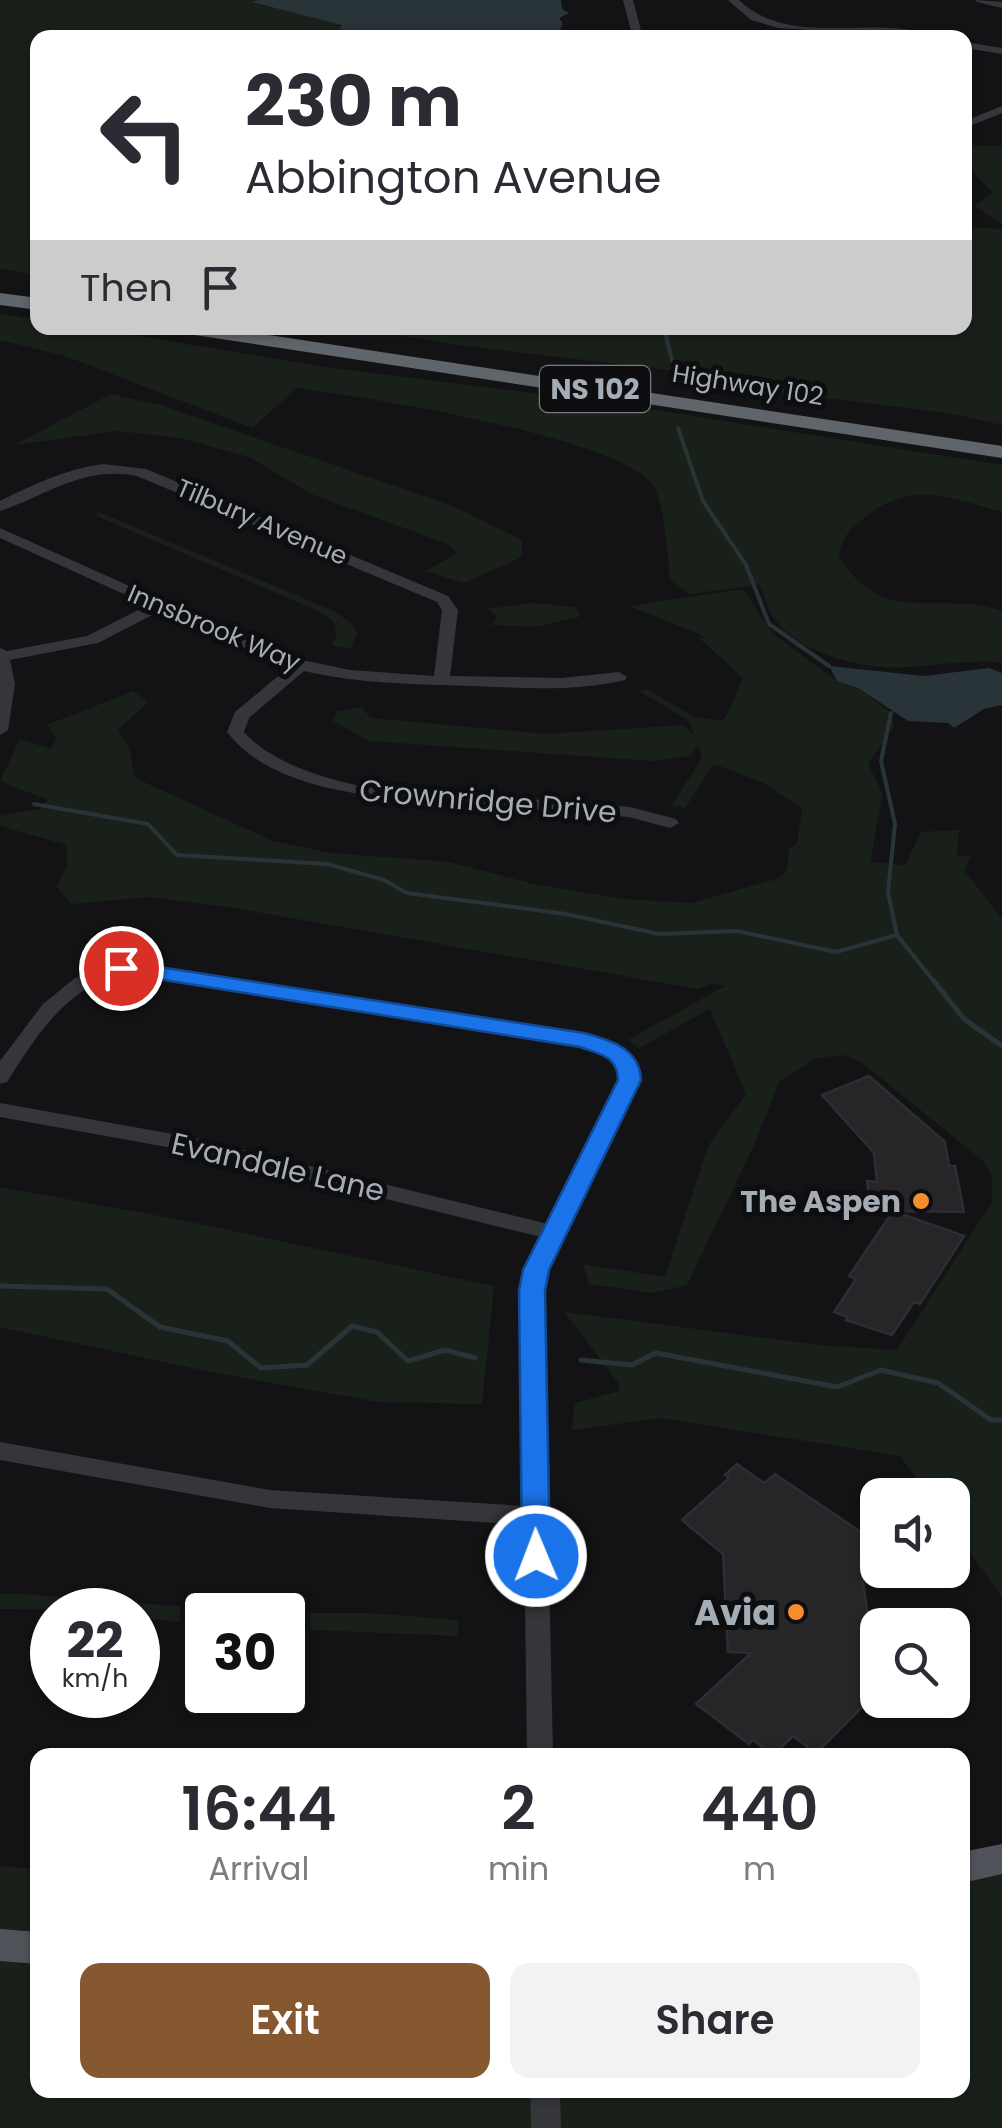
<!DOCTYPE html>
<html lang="en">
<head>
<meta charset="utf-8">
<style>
	:root { --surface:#fff; --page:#f2f2f3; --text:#2b2b33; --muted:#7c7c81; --accent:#855830 }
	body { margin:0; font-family:Poppins,sans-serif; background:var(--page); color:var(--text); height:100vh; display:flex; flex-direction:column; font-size:38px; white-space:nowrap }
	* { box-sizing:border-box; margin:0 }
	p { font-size:32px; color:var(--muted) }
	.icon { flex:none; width:55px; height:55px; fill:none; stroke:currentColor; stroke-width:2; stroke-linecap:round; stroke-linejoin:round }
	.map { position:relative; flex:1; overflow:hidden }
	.panel { position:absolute; left:30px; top:1748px; width:940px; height:350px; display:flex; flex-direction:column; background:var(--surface); border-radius:20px; box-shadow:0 2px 8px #0004 }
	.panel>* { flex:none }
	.top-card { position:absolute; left:30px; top:30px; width:942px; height:305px; border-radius:20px; box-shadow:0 2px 8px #0004; background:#fff; color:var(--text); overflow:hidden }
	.controls { position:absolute; left:860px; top:1478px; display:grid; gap:20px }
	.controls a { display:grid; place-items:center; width:110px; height:110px; border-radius:20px; background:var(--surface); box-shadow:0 2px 8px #0004; font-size:50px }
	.speed { position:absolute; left:30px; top:1588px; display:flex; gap:20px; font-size:50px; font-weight:700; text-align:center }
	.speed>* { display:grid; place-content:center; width:130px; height:130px; border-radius:50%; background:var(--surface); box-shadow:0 2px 8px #0004; line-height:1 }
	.speed small { font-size:25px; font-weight:400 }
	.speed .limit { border:5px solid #111; border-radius:15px; background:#fff; color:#111 }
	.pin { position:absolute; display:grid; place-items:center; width:85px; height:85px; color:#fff; margin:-42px; border:5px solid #fff; border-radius:50%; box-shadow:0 2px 10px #0007 }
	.me { position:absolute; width:110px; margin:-55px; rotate:359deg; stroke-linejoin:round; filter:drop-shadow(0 0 8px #0008) }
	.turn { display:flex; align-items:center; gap:35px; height:210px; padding:0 50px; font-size:45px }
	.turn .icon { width:130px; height:130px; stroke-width:2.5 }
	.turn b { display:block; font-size:70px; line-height:85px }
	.then { display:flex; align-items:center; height:95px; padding:0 50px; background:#0003; gap:20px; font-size:38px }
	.eta { display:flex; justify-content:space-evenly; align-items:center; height:170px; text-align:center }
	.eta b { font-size:60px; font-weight:600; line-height:70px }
	.button { display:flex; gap:20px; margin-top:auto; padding:20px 50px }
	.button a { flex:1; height:115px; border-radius:20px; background:var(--accent); color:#fff; font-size:40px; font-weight:600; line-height:115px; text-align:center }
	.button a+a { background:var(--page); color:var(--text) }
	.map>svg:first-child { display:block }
	.green { fill:#192019 }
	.water { fill:#293439 }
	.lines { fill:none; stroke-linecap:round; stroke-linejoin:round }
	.stream-far1 { stroke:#293439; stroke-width:4 }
	.stream { stroke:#293439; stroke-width:5 }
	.building { fill:#262629; stroke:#2d2e31; stroke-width:2.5 }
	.minor { fill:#34363a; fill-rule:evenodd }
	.major { fill:#505359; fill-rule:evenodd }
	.highway { fill:#60656b; fill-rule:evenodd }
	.route { fill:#1a73e8; stroke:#114b97; stroke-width:2.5 }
	.poi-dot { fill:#f48e2c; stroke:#0e0e10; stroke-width:4 }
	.labels { text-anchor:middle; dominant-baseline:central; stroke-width:10; stroke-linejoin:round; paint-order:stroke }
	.far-street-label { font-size:25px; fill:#a4adb5; stroke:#0e0e10 }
	.shield { fill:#0e0e10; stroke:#777d84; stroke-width:2.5 }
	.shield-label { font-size:28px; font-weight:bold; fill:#a4adb5 }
	.street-label { font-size:30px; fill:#a4adb5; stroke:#0e0e10 }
	.poi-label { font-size:30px; font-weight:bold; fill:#a4adb5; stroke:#0e0e10; text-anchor:end }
	.near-poi-label { font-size:35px; font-weight:bold; fill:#a4adb5; stroke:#0e0e10; text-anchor:end }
</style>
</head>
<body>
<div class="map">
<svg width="1002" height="2128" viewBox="0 0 1002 2128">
	<rect width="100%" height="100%" fill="#131315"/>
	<path class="green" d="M 0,0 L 259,0 L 254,2 L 338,23 L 343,30 L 388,37 L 38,38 L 37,276 L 0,268 Z
		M 965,145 L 1002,146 L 1002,225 L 975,206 L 993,192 L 965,165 Z
		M 965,227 L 1002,229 L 1002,425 L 953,414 L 770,391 L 685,372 L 458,345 L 349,328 L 965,328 Z
		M 0,314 L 37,319 L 38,328 L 90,328 L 325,367 L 604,402 L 1002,465 L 1002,512 C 952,499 915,480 869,514 C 851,528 844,534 838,556 C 887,631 935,588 1002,611 L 1002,663 C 970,659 942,665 910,667 C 866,670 804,656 776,621 C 768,611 765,597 760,585 L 689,594 L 670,580 C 668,557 665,509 655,489 C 630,438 359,396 297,388 L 252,428 L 65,356 L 0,340 Z
		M 111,394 L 160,405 L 453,506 L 522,540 L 522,557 L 464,583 L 425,571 L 458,553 L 448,544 L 311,494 L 249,457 L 180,438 L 118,431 L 14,445 Z
		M 99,512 L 334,611 L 351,623 L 357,633 L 350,649 L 332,645 L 337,635 L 334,622 L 316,610 L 94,515 Z
		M 743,589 L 772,633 L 837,681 L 858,688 L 891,713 L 894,726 L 868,764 L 883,794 L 870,862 L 905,865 L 921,832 L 959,830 L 957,856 L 972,855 L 964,870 L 1002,919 L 1002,1597 L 953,1528 L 952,1495 L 929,1495 L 900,1456 L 661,1418 L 572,1430 L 575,1403 L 619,1391 L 619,1384 L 564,1312 L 820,1345 L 897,1350 L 992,1202 L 992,1175 L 983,1161 L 860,1061 L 843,1055 L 816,1058 L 779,1082 L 756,1141 L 687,1285 L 653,1293 L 589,1284 L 583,1264 L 665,1277 L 708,1146 L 746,1094 L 710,1009 L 639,1048 L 628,1040 L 725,986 L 712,984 L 698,989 L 228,907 L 149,897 L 71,904 L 57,887 L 67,866 L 67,845 L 0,826 L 0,816 L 39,809 L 48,800 L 0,781 L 20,739 L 51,749 L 57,738 L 47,725 L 133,691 L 148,702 L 118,730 L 129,747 L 135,778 L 273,841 L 332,853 L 449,862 L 534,884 L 624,899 L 692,903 L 780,878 L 787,869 L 789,849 L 797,844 L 802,809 L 764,783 L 714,764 L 685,808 L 672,805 L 702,758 L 698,746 L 690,756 L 651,761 L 369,741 L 333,721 L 337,711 L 361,707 L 371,718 L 545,734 L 683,725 L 693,734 L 689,721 L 639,691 L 647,689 L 693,716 L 721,721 L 726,717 L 743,678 L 699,638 L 704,638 L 702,635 L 629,606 Z
		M 532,603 L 576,607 L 579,617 L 535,627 L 492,625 L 497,616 L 488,609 Z
		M 0,1187 L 176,1219 L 494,1286 L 482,1404 L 378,1402 L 211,1372 L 0,1327 Z
		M 0,1594 L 23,1594 L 226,1610 L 202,1610 L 202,1625 L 138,1617 L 138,1610 L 0,1609 Z
		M 288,1613 L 369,1613 L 459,1620 L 457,1636 L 288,1629 Z
		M 1002,1865 L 1002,2128 L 0,2128 L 0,1866 L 37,1869 L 38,2090 L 962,2090 L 963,1871 Z"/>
	<path class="water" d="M 259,0 L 561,0 L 562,9 L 569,13 L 559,18 L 563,24 L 560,29 L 568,34 L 565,38 L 388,38 L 339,29 L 342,25 L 252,2 Z
		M 829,666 L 924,676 L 989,668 L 1002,673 L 1002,705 L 984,709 L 954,728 L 948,723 L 908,721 L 858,688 L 837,681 Z"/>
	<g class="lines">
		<path class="stream-far1" d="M 664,328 L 675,372
			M 678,428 L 703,501 L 746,565 L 769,624 L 829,666
			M 891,713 L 881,761 L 895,824 L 888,892 L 897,935 L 936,984
			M 34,804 L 148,824 L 177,855 L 327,864 L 384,880 L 407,893 L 566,914 L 659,934 L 737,931 L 836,952 L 897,935"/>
		<path class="stream" d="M 934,981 L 964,1019 L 1002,1046
			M 0,1286 L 107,1289 L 160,1327 L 228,1341 L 261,1368 L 307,1365 L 352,1326 L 377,1332 L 408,1361 L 445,1350 L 475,1358
			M 581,1360 L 632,1365 L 656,1353 L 837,1387 L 881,1370 L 938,1383 L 991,1420 L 1002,1420"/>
	</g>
	<path class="building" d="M 869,1076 L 945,1142 L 949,1166 L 955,1166 L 964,1212 L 893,1211 L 896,1208 L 880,1207 L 879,1195 L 869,1195 L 867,1181 L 877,1182 L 874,1153 L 822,1095 Z
		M 893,1211 L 964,1236 L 920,1304 L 914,1302 L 892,1335 L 846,1320 L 848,1317 L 834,1312 L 856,1279 L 849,1276 Z
		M 737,1464 L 764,1483 L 775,1474 L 877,1543 L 860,1559 L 874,1661 L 878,1664 L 878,1691 L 816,1753 L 793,1736 L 773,1755 L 753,1740 L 749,1744 L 696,1704 L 751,1653 L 728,1652 L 723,1554 L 682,1520 L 729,1478 L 725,1475 Z"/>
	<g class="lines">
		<path class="minor" d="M 623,0 L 633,0 L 643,38 L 633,38 Z
			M 728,0 L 739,0 C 792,51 877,11 939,38 L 778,28 L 751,20 Z
			M 975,0 L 1002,2 L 1002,8 L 977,2 Z
			M 965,42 L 1002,48 L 1002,54 L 965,48 Z
			M 1002,106 L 1002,113 L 965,128 L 965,121 Z
			M 103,464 L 146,469 L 448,596 L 458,610 L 450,676 L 562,678 L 619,672 L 627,677 L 625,680 C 575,692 522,688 472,686 C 415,684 359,684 304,671 L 249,718 L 244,732 C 269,761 319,777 356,785 L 630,807 L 676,819 L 679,823 L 670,828 L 629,817 C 578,813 527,809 477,805 C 401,799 277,798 227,732 L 235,712 L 289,667 L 160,611 L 98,643 L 10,660 L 15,684 L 8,730 L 0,735 L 0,648 L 7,651 L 87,636 L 148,605 L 0,538 L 0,528 L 288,657 L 350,670 L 434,676 L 442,610 L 437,602 L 137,476 C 83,465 48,495 0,511 L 0,501 C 34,484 66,469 103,464 Z
			M 121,962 L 584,1034 C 611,1041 636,1048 639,1080 L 547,1270 L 543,1291 L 553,1755 L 527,1755 L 524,1525 L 270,1508 L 0,1460 L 0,1442 L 270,1490 L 524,1506 L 521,1291 L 525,1270 L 541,1237 L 195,1152 L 0,1117 L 0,1103 L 195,1138 L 548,1224 L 619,1080 C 617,1058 603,1052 584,1046 L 121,974 C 66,988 36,1036 7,1082 L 0,1084 L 0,1061 L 43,1004 L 75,978 Z
			M 530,2090 L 560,2090 L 561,2128 L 531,2128 Z"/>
		<path class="major" d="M 1002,1844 L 1002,1874 L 962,1883 L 962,1852 Z
			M 0,1929 L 38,1932 L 38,1964 L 0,1961 Z"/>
		<path class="highway" d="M 0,293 L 38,298 L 38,310 L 0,305 Z
			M 178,328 L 223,328 L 1002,446 L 1002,458 L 188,334 Z"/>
	</g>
	<path class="route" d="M 121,961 L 584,1033 C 611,1040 640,1049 641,1080 L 549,1270 L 545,1291 L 550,1556 L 546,1563 L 536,1567 L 526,1563 L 522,1556 L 519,1291 L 523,1270 L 618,1080 C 618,1056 599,1054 580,1047 L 114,972 L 110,968 Z"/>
	<g class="poi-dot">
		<circle cx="921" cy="1201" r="10"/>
		<circle cx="796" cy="1612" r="10"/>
	</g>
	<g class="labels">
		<g class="far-street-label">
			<text transform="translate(748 385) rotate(9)">Highway 102</text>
			<text transform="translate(262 522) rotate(23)">Tilbury Avenue</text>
			<text transform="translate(214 628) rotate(23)">Innsbrook Way</text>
		</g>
		<rect class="shield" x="540" y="366" width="110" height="46" rx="8"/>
		<g class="shield-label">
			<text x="595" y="389">NS 102</text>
		</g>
		<g class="street-label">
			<text transform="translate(488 801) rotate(5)">Crownridge Drive</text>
			<text transform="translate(278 1167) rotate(13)">Evandale Lane</text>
		</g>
		<g class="poi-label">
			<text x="901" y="1201">The Aspen</text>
		</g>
		<g class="near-poi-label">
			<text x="776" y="1612">Avia</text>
		</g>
	</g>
</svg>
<div class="controls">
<a><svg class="icon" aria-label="sound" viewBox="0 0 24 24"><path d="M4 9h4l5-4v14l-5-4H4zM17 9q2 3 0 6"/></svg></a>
<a><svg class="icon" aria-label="search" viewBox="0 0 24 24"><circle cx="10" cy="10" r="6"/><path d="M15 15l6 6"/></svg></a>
</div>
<div class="speed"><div>22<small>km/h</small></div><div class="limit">30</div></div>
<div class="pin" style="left:121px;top:968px;background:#d93025"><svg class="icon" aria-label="arrive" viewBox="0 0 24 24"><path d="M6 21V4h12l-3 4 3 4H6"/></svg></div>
<svg class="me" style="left:536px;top:1556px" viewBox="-20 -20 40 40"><circle r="17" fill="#1a73e8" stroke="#fff" stroke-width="3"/><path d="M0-11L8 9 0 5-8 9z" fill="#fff"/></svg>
<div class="top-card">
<div class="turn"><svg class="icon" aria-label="left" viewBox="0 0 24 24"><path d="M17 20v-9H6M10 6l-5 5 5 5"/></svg><div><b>230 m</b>Abbington Avenue</div></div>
<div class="then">Then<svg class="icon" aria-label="arrive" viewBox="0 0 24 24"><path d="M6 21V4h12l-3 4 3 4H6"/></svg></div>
</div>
<section class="panel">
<div class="eta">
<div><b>16:44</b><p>Arrival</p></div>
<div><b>2</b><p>min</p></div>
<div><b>440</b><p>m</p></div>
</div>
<div class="button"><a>Exit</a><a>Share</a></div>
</section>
</div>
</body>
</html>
